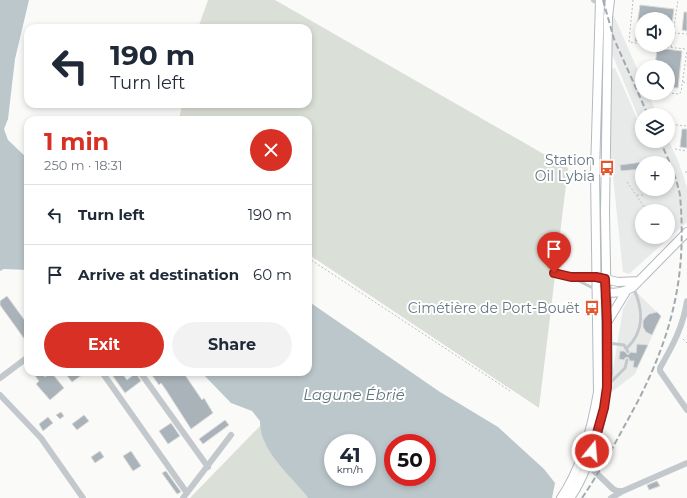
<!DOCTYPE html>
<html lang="en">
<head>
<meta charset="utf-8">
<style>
	:root { --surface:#fff; --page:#f2f2f3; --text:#1f2937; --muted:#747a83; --line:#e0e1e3; --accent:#d93025 }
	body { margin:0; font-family:Montserrat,sans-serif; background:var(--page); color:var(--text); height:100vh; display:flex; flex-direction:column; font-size:15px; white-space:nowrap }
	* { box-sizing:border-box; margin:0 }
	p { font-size:13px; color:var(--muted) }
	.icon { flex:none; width:22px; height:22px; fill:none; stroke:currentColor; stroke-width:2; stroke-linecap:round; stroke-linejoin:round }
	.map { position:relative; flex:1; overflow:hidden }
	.details { position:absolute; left:24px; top:116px; width:288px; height:260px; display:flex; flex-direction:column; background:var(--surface); border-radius:12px; box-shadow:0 2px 6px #0003 }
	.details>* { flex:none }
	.top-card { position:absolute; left:24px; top:24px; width:288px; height:84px; border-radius:12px; box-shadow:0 2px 6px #0003; background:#fff; color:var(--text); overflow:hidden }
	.controls { position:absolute; left:635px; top:12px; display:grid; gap:8px }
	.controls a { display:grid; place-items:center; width:40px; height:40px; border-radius:50%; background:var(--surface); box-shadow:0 2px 6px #0003; font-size:20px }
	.speed { position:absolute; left:324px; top:434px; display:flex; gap:8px; font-size:20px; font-weight:700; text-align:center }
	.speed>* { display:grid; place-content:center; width:52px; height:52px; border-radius:50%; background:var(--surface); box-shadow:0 2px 6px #0003; line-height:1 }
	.speed small { font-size:10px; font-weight:400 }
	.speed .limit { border:6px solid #d22; background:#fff; color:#111 }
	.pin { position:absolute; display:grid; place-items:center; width:34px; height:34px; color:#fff; margin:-41px -17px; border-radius:50% 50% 50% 0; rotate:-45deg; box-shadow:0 0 4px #0007 }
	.pin .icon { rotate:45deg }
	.me { position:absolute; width:44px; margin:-22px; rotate:17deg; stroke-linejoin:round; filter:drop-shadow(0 0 3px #0008) }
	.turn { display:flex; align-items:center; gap:14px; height:84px; padding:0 20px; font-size:18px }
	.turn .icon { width:52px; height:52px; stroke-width:2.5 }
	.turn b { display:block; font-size:28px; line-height:34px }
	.round { display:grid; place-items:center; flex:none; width:42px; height:42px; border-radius:21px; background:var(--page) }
	.headline { display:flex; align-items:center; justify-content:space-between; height:68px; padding:0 20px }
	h1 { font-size:24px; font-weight:700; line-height:30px; color:var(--accent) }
	.cta { display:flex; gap:8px; margin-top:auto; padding:8px 20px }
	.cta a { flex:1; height:46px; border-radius:24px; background:var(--accent); color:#fff; font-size:16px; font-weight:700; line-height:46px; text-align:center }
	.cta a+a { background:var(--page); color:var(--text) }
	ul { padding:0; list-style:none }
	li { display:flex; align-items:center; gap:12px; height:60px; padding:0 20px; border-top:1px solid var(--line) }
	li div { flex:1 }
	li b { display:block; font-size:15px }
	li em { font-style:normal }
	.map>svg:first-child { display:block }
	.built { fill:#e8e9e9; fill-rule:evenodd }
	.green { fill:#dadfd7 }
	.water { fill:#bbc7cb; fill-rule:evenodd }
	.building { fill:#aab3b9; stroke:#dcdcda }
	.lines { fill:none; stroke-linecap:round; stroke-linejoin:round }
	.secondary-casing { stroke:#b3babf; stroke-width:10 }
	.path { stroke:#bbbfc2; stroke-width:1; stroke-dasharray:2 2; stroke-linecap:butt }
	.lane { stroke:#c3c8cc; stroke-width:3 }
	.street { stroke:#c3c8cc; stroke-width:6 }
	.secondary { stroke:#fff; stroke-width:8 }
	.rail { stroke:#a2aab0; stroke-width:2; stroke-dasharray:6 3; stroke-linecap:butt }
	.route-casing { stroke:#8d1f18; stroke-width:10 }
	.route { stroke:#d93025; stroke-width:7 }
	.labels { text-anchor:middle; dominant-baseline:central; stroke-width:4; stroke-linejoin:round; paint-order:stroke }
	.poi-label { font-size:14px; fill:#657683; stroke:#fff; text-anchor:end }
	.water-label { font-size:15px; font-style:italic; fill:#60757c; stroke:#fff }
</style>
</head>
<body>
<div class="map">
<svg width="687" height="498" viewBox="0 0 687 498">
	<rect width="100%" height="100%" fill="#fafaf8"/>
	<path class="built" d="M 603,0 L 607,0 L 642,80 L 642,93 L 648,93 L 657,115 L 642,115 L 642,126 L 601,27 Z
		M 615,68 L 642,130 L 642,141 L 647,141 L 651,150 L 648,141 L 668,141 L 668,139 L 679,163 L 687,188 L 687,222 L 629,274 L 623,272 L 606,110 L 607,70 ZM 642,163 L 668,163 L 668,189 L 642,189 ZM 642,211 L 668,211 L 668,237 L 642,237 Z
		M 635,291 L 661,316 L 635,374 L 609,394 L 623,309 L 631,295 Z"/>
	<path class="green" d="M 208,0 L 275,0 L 568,168 L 539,408 L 308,254 L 308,120 L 179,120 L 182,104 L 308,104 L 308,28 L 198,28 Z
		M 260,426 L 265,443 L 308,498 L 190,498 Z"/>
	<path class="water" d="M 0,0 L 29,0 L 15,59 L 8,119 L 4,129 L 8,140 L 28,159 L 28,270 L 4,269 L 0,271 Z
		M 308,301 L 440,392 L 498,427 L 544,469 L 555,483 L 552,498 L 308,498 C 292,476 259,451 260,421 L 252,411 L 231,403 L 201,372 L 308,372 ZM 333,443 L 367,443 L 367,477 L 333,477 ZM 393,443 L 427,443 L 427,477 L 393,477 Z"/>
	<path class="building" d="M 640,5 L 674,9 L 671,31 L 668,31 L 668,19 L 642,19 L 642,42 L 635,41 Z
		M 684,12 L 687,12 L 687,31 L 682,30 Z
		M 657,48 L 682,51 L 678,88 L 668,87 L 668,67 L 655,67 Z
		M 682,129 L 687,129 L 687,148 L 680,147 Z
		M 642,162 L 642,169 L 621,171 L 620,165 Z
		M 7,296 L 28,325 L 28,344 L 0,305 L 0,301 Z
		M 657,312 L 661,316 L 652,335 L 646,332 L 643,327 L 643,321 L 645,318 L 649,314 Z
		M 637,344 L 648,345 L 637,368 L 633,367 L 634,361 L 630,361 L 628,357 L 625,358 L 624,360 L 619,359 L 620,351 L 624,351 L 628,355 L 631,352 L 636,353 Z
		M 32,372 L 42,372 L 45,377 L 51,372 L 64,388 L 50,400 L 36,384 L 39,381 Z
		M 64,372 L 86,372 L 72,382 Z
		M 110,372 L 121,372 L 127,380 L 136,373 L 141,381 L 125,393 Z
		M 146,372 L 183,372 L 202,400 L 204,398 L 213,413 L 191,429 L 166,390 L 161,383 L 159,385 L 151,374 L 148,376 Z
		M 61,412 L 64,416 L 60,419 L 56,415 Z
		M 84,415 L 89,421 L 77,430 L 72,424 Z
		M 48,417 L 53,423 L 43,431 L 39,424 Z
		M 225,420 L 229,425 L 203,444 L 199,439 Z
		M 171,423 L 180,436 L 168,444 L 159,431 Z
		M 100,451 L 104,457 L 95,463 L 91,457 Z
		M 131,451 L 141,466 L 133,471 L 123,456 Z
		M 166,471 L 181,492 L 177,494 L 162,473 Z
		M 657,481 L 660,486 L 649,490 L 647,485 Z"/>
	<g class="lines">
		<defs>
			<path id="secondary" d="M 601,278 L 618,282 L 639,281
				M 601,291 C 612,294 623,293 633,287 L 687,232
				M 608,321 L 627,290
				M 561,498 C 581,469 592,427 598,392 L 595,172 L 600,0
				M 570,498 C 592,467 605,410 608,373 L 605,212 L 608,17 L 610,0"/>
		</defs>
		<use href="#secondary" class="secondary-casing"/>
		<path class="path" d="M 633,0 L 629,42 L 642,44
			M 674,33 L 687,34
			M 647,45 L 686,49
			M 671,47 L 678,0
			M 683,82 L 687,83
			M 668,93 L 679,94 L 681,92 L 687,50
			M 668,124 L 687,126
			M 675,149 L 687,151
			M 685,172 L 687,172
			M 627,182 L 647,211
			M 637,195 L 643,195 L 647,189
			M 308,258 L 510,391
			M 683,339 L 687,343"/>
		<path class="lane" d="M 554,273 L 571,277 L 595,289
			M 572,277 L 596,277
			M 608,343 L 624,345 L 628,352
			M 627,348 C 645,331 643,308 633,287
			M 609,384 L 625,368 L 627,360"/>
		<path class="street" d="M 594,0 L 609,7
			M 687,301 C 683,327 673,345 660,368 L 660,371 L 687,410
			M 104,372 L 104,375 L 187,493
			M 140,372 L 208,467
			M 0,378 L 28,357
			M 0,395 L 41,438 L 83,498
			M 587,464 L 613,489 L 617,491 L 623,491
			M 183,498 L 231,435
			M 611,498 L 623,491 L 687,463"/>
		<use href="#secondary" class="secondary"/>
		<path class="rail" d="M 603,0 L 614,39 L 648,115
			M 582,498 C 603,467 620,434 638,401 C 673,332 687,274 680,195 C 676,176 668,158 660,141"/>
	</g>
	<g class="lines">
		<defs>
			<path id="route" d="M 554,273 L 571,277 L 596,277 L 605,279 L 607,322 L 607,387 L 604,408 L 592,451"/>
		</defs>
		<use href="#route" class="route-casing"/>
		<use href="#route" class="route"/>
	</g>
	<defs>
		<symbol id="bus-bare" viewBox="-9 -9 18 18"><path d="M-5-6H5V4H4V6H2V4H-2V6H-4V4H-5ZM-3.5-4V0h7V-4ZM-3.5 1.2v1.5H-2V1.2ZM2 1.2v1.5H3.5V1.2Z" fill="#e4572e" stroke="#fff" stroke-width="2.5" paint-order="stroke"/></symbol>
	</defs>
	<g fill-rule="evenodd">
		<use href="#bus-bare" x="596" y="157" width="22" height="22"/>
		<use href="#bus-bare" x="581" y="297" width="22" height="22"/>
	</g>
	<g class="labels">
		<g class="poi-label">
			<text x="595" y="160">Station<tspan x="595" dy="16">Oil Lybia</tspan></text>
			<text x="580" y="308">Cimétière de Port-Bouët</text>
		</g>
		<g class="water-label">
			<text x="354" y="394">Lagune Ébrié</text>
		</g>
	</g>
</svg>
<div class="controls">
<a><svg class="icon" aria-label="sound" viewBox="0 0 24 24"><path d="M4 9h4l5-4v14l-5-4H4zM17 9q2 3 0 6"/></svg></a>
<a><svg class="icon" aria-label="search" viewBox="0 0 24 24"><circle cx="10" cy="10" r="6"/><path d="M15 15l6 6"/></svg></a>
<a><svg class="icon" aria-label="layers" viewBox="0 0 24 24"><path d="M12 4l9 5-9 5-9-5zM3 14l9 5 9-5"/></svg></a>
<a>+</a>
<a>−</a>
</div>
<div class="speed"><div>41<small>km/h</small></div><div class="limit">50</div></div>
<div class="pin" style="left:554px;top:273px;background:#d93025"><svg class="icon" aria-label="arrive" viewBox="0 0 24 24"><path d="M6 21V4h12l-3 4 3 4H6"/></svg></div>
<svg class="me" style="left:592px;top:451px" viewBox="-20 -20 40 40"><circle r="17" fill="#d93025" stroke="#fff" stroke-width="3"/><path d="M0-11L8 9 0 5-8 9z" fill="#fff"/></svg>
<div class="top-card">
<div class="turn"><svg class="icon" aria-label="left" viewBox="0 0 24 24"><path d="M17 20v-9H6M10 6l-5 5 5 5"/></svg><div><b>190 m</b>Turn left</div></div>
</div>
<section class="details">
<div class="headline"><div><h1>1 min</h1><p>250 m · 18:31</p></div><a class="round" style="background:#d93025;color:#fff"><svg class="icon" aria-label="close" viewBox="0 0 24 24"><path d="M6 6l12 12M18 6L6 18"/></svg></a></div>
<ul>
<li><svg class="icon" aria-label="left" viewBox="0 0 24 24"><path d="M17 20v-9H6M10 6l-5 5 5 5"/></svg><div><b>Turn left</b></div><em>190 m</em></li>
<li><svg class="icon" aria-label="arrive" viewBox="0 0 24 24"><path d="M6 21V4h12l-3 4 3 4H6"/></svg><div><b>Arrive at destination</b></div><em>60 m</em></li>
</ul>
<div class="cta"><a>Exit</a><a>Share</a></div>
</section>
</div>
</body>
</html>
